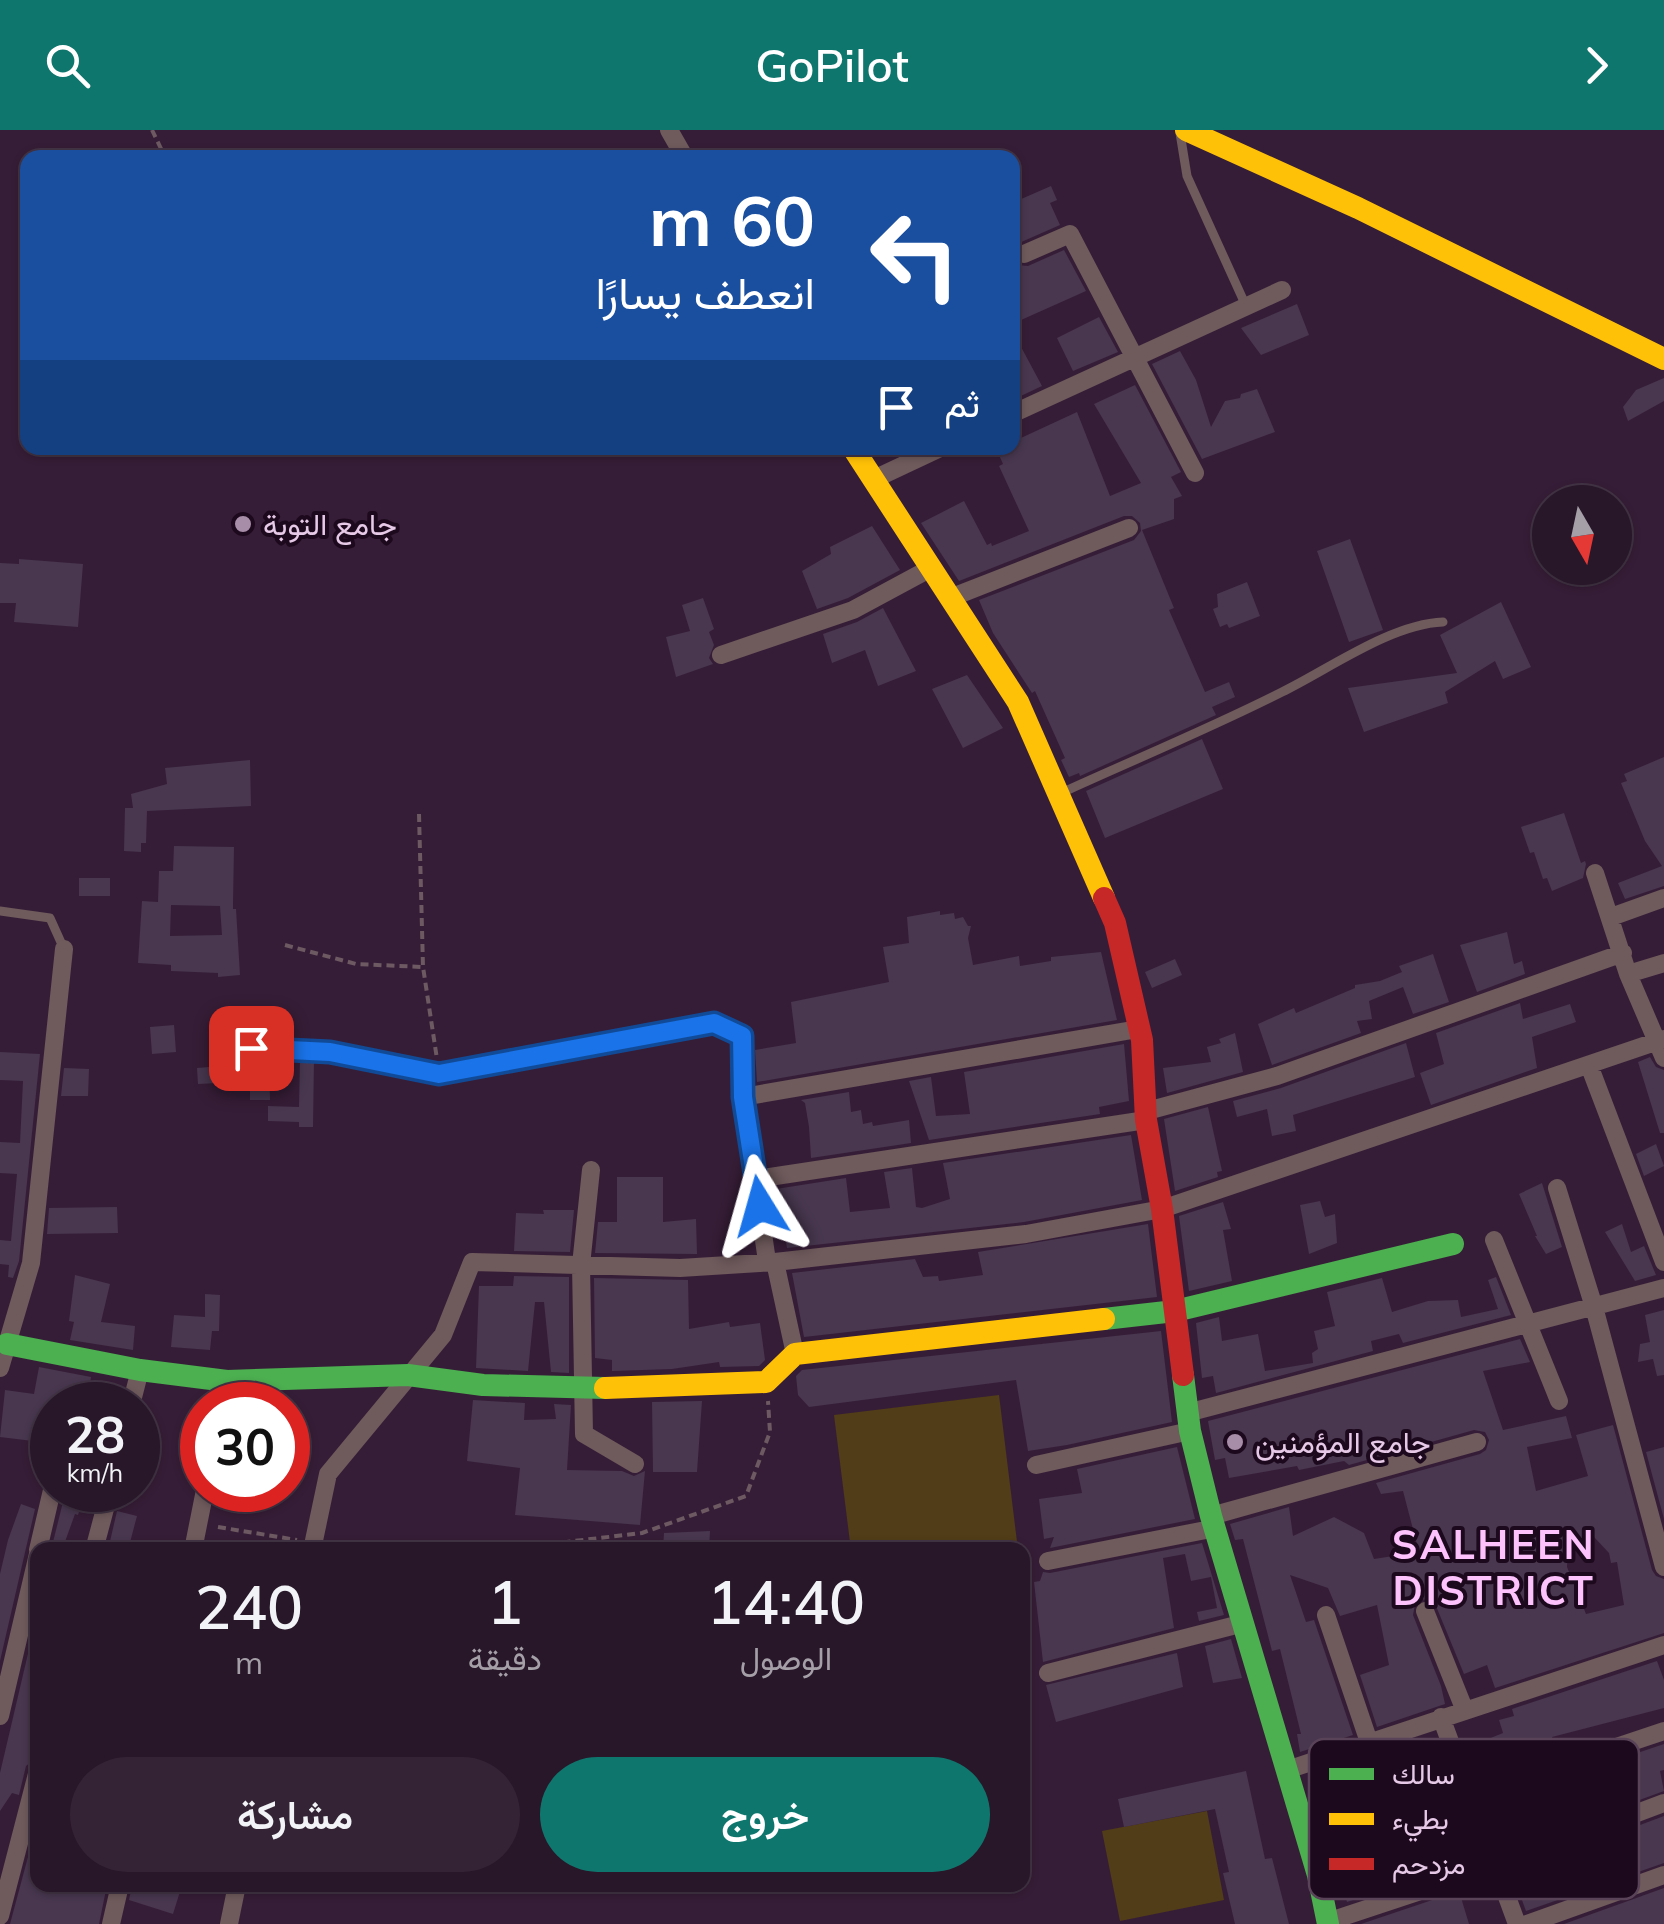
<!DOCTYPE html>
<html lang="ar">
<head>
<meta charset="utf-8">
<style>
	:root { --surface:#281629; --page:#342335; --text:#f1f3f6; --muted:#a59fa8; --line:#443546; --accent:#0f766e }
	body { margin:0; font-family:Mulish,Vazirmatn,sans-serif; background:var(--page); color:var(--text); direction:rtl; height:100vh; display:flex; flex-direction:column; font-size:38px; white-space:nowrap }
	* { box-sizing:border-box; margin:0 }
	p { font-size:32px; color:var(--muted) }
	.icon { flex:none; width:55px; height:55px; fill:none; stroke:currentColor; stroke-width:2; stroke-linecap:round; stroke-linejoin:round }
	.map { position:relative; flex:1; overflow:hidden; direction:ltr }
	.side { position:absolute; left:30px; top:1412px; width:1000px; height:350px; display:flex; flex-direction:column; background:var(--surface); border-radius:20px; box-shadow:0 2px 8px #0004,0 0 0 2px var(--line); direction:rtl }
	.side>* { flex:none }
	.guide { position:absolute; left:20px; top:20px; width:1000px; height:305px; border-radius:20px; box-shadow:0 2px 8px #0004,0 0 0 2px var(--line); direction:rtl; background:#1a4fa0; color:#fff; overflow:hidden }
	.needle { width:65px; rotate:171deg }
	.tools { position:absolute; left:1532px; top:355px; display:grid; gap:20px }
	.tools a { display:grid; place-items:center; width:100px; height:100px; border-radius:50%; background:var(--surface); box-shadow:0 2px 8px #0004,0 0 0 2px var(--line); font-size:50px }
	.speed { position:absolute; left:30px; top:1252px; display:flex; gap:20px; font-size:50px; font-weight:700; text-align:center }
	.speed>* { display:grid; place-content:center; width:130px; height:130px; border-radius:50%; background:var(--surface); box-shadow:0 2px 8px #0004,0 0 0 2px var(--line); line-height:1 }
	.speed small { font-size:25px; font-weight:400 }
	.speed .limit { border:15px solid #d22; background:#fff; color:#111 }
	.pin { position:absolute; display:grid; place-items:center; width:85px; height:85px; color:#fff; margin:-42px; border-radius:20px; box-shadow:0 5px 15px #0006 }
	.me { position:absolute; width:110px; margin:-55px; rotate:352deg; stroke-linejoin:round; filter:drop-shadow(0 0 8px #0008) }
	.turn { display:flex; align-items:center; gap:35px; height:210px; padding:0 40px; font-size:45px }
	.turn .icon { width:130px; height:130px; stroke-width:2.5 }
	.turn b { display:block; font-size:70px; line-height:85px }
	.then { display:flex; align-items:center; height:95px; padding:0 40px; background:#0003; gap:20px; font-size:38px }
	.eta { display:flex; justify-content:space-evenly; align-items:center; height:170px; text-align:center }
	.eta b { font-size:60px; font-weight:600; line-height:70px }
	.button { display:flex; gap:20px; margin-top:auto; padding:20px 40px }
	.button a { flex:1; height:115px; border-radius:60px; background:var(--accent); color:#fff; font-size:40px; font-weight:600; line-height:115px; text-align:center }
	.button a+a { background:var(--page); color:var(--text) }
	header { display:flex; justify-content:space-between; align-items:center; height:130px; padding:0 40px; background:var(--accent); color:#fff; font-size:45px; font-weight:600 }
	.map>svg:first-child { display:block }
	.green { fill:#513d17 }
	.building { fill:#48374f; fill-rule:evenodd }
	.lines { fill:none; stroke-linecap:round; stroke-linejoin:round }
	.path { stroke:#6c5961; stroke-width:4; stroke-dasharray:8 5; stroke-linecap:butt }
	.lane { stroke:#6f5a5c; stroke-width:9 }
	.street { stroke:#6f5a5c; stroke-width:18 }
	.fast { stroke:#4caf50; stroke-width:22 }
	.slow { stroke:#ffc107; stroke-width:22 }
	.jam { stroke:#c62828; stroke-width:22 }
	.route-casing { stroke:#114b97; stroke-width:25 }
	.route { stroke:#1a73e8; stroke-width:18 }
	.poi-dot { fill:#a88da9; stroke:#1d091d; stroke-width:4 }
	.labels { text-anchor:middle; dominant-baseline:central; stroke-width:8; stroke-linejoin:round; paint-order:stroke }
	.poi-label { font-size:30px; fill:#e6c9e6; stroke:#1d091d; text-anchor:start }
	.district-label { font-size:40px; font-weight:bold; letter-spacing:2.5px; fill:#fdc2fc; stroke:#1d091d }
	.key { fill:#1d091d; stroke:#594359; stroke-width:2.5 }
	.key-label { font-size:28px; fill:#e6c9e6 }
</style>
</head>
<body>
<header><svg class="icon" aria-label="forward" viewBox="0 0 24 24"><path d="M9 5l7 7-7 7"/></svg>GoPilot<svg class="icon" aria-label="search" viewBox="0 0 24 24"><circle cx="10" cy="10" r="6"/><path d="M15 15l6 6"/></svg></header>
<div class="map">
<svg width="1664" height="1794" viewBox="0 0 1664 1794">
	<rect width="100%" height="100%" fill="#361d37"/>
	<path class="green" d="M 999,1265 L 1018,1420 L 851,1420 L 834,1285 Z
		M 1207,1681 L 1224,1770 L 1120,1791 L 1102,1701 Z"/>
	<path class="building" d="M 1051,56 L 1057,70 L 1050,73 L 1060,95 L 1019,113 L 1012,120 L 1012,73 Z
		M 1064,120 L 1086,161 L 1012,194 L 1012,129 L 1017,135 L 1028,136 Z
		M 1297,174 L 1309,205 L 1261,225 L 1241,198 Z
		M 1099,187 L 1118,222 L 1073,241 L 1057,208 Z
		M 1012,200 L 1042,256 L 1012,270 Z
		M 1180,221 L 1196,250 L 1211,297 L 1225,271 L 1240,268 L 1241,264 L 1257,259 L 1275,302 L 1202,329 L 1152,234 Z
		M 1664,248 L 1664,271 L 1628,291 L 1623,277 L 1636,260 Z
		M 1135,255 L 1181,342 L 1171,347 L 1182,366 L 1174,369 L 1174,389 L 1142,400 L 1174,478 L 1169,480 L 1205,562 L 1229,552 L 1235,567 L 1212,577 L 1216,585 L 1080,646 L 1079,643 L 1069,647 L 1061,630 L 1065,628 L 1035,561 L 1032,563 L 993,503 L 979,470 L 1134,410 L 1141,401 L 1140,393 L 1132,386 L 1124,386 L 959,451 L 921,393 L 964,371 L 987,415 L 991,413 L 992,416 L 1029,401 L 999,336 L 1003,334 L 996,318 L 1012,318 L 1012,312 L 1077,282 L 1110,366 L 1141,353 L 1094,274 Z
		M 872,396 L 900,440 L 848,468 L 817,479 L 802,441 L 831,424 L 830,417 Z
		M 1350,409 L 1383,500 L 1349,512 L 1317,421 Z
		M 19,429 L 83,434 L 78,497 L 14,492 L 16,473 L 0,473 L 0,433 L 19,434 Z
		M 1247,452 L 1260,486 L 1229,498 L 1227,494 L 1220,497 L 1213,479 L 1218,477 L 1217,464 Z
		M 703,468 L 714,499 L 709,502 L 714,515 L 709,528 L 713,534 L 676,547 L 666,507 L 690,501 L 682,475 Z
		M 1501,472 L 1531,537 L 1503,549 L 1495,531 L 1445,562 L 1448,573 L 1364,602 L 1348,558 L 1457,543 L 1440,505 Z
		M 883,478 L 916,541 L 878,556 L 865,520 L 832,533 L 823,504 L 857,492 Z
		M 967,545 L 1003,598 L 963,618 L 932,559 Z
		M 1202,609 L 1223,659 L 1105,708 L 1086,661 Z
		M 1664,627 L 1664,756 L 1625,769 L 1618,753 L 1662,736 L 1645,711 L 1621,653 L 1627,651 L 1624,644 Z
		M 250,630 L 251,676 L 147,681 L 146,713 L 141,713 L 141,722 L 124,721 L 125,678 L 133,678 L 131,664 L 167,654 L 165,638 Z
		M 1564,683 L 1581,733 L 1585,731 L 1586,734 L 1583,748 L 1552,761 L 1547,748 L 1543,749 L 1534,722 L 1530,723 L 1521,697 Z
		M 174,716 L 234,717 L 233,773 L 233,779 L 236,779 L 240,845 L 218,847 L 218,843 L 171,841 L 171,835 L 138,833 L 142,771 L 158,772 L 159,741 L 173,741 ZM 171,775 L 220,776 L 222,805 L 170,806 Z
		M 79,748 L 110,748 L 110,766 L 79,766 Z
		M 940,781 L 940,785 L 954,783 L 955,789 L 963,787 L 968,796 L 971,796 L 968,808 L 973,835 L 1019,826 L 1020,836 L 1051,831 L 1051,827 L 1101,822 L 1117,890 L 757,952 L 755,920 L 796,913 L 791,872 L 889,852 L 883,817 L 909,813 L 907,787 Z
		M 1507,802 L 1514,834 L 1522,831 L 1525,844 L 1477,862 L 1460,815 Z
		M 1433,824 L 1449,872 L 1413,884 L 1403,857 L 1369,871 L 1372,889 L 1357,891 L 1361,903 L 1272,935 L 1258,894 L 1294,878 L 1296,883 L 1355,858 L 1355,855 L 1380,851 L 1402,842 L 1399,836 Z
		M 1175,829 L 1182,845 L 1152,858 L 1145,842 Z
		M 1520,873 L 1523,889 L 1570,874 L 1576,892 L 1532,907 L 1537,938 L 1431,975 L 1420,943 L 1444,934 L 1436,903 Z
		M 174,895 L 176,922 L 152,924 L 150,897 Z
		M 231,900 L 288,900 L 289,912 L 250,910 L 243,917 L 247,925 L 269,927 L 270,970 L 250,970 L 250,958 L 238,958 L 238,952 L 198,954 L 197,938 L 233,935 Z
		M 1235,903 L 1243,942 L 1167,963 L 1163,938 L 1211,932 L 1207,917 L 1221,913 L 1219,909 Z
		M 1406,913 L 1415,947 L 1293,985 L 1296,1001 L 1272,1006 L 1267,979 L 1237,987 L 1233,971 L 1281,958 Z
		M 1124,914 L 1129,971 L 1099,977 L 1100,984 L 929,1010 L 909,951 L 931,947 L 936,986 L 970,984 L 964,942 Z
		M 0,922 L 40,924 L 19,1131 L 13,1148 L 8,1147 L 9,1135 L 0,1134 L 0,1110 L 11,1111 L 17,1044 L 0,1043 L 0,1012 L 20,1013 L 23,951 L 0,950 Z
		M 1650,927 L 1656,937 L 1664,940 L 1664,1003 L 1660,1003 L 1638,932 Z
		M 300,929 L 314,929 L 313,997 L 299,997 L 299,992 L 268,991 L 268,976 L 299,977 Z
		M 64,938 L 89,939 L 88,966 L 61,966 Z
		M 849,962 L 851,982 L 861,980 L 863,994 L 872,992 L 873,996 L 909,990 L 911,1013 L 811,1028 L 809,997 L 805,973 L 801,970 Z
		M 1208,977 L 1222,1041 L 1217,1042 L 1218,1047 L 1175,1061 L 1164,989 Z
		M 1131,1005 L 1142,1070 L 1024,1092 L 787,1118 L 786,1112 L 789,1112 L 776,1059 L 846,1048 L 850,1082 L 890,1078 L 884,1042 L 912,1038 L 916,1077 L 922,1078 L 950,1069 L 943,1033 Z
		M 1656,1014 L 1664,1036 L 1644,1046 L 1636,1024 Z
		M 617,1047 L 663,1047 L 663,1092 L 696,1089 L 697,1124 L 595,1123 L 598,1092 L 617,1092 Z
		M 1542,1053 L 1562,1117 L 1546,1124 L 1535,1106 L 1537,1106 L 1519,1064 Z
		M 1320,1071 L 1325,1087 L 1335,1084 L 1337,1113 L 1309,1124 L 1300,1075 Z
		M 1223,1072 L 1231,1099 L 1223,1100 L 1232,1151 L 1189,1161 L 1179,1086 Z
		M 117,1077 L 118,1103 L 47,1104 L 49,1078 Z
		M 543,1080 L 574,1080 L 570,1122 L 514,1121 L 516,1083 L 544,1084 Z
		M 1148,1094 L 1157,1167 L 804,1207 L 792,1143 L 915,1129 L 923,1147 L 938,1146 L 939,1151 L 983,1145 L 978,1122 Z
		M 1622,1094 L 1631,1122 L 1644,1116 L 1656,1145 L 1635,1151 L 1605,1102 Z
		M 75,1145 L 110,1154 L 101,1192 L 135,1196 L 133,1220 L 70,1210 L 74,1192 L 69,1191 Z
		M 514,1146 L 569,1147 L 569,1243 L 551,1242 L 544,1172 L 535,1172 L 528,1241 L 476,1238 L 479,1156 L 513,1156 Z
		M 1496,1147 L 1511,1185 L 1403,1213 L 1399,1204 L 1371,1211 L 1373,1221 L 1216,1263 L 1213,1246 L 1202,1248 L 1196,1193 L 1219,1187 L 1222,1211 L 1258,1204 L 1265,1241 L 1313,1233 L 1312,1223 L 1318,1219 L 1314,1201 L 1335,1196 L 1327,1162 L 1382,1148 L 1392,1182 L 1428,1171 L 1458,1170 L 1461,1187 L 1498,1179 L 1488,1150 Z
		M 594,1148 L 688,1150 L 689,1199 L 729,1192 L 730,1197 L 760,1193 L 765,1230 L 759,1236 L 720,1237 L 719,1232 L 672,1239 L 612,1241 L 612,1230 L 595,1228 Z
		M 205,1164 L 220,1165 L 219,1201 L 212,1201 L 210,1220 L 171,1217 L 174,1185 L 205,1187 Z
		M 1664,1180 L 1664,1245 L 1657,1246 L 1653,1229 L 1638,1232 L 1640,1214 L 1650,1212 L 1645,1185 Z
		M 1161,1201 L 1172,1292 L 1067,1315 L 1028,1321 L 1016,1250 L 809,1277 L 798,1265 L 796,1246 L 802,1240 Z
		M 1520,1209 L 1530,1232 L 1483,1241 L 1503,1300 L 1566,1286 L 1572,1308 L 1527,1317 L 1536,1361 L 1588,1346 L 1576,1305 L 1613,1295 L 1652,1440 L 1656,1446 L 1664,1449 L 1664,1503 L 1495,1558 L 1487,1535 L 1464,1544 L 1436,1476 L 1432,1471 L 1421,1469 L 1415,1474 L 1413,1485 L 1441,1556 L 1445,1574 L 1377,1597 L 1360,1545 L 1389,1535 L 1377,1475 L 1340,1486 L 1328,1458 L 1290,1445 L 1306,1492 L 1314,1490 L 1353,1605 L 1300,1622 L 1297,1604 L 1301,1604 L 1280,1519 L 1272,1521 L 1243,1409 L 1235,1410 L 1230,1394 L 1289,1377 L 1293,1406 L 1334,1387 L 1364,1403 L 1374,1429 L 1419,1422 L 1403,1361 L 1381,1364 L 1376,1353 L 1480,1324 L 1486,1320 L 1489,1310 L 1485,1302 L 1474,1300 L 1349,1335 L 1344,1331 L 1299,1340 L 1297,1336 L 1229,1348 L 1225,1328 L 1215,1330 L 1208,1291 ZM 1594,1407 L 1609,1423 L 1611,1433 L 1617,1432 L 1624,1475 L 1586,1484 L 1567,1437 L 1568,1417 Z
		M 39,1237 L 91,1247 L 88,1268 L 61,1264 L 60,1275 L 52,1275 L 52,1298 L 45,1296 L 41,1312 L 0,1307 L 5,1260 L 34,1264 Z
		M 473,1270 L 525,1273 L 524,1290 L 556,1289 L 554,1274 L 571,1275 L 567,1340 L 622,1341 L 634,1346 L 645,1341 L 640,1395 L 515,1385 L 520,1338 L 467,1331 Z
		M 702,1271 L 697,1342 L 653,1342 L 652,1272 Z
		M 1177,1317 L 1195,1389 L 1050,1418 L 1054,1407 L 1044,1409 L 1039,1369 L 1082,1363 L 1077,1339 Z
		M 1664,1317 L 1664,1389 L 1646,1322 Z
		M 66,1360 L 86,1360 L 78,1385 L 75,1384 L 62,1420 L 51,1420 Z
		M 21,1374 L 35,1379 L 0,1531 L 0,1444 L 8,1410 Z
		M 117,1381 L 137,1386 L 128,1420 L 108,1420 Z
		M 710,1401 L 709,1420 L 663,1420 L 664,1403 Z
		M 1202,1413 L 1224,1485 L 1199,1491 L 1197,1482 L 1217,1478 L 1211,1447 L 1191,1451 L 1185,1424 L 1163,1428 L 1174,1498 L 1043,1532 L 1034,1452 L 1040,1451 L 1043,1442 L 1050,1443 Z
		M 34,1498 L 38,1498 L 38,1626 L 26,1636 L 19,1665 L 12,1663 L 0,1681 L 0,1643 Z
		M 1231,1509 L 1242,1548 L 1213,1553 L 1205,1516 Z
		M 1177,1523 L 1183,1557 L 1056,1592 L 1046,1555 Z
		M 1657,1531 L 1664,1550 L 1664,1578 L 1552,1607 L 1557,1624 L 1478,1650 L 1466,1618 L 1503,1603 L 1499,1590 L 1514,1586 L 1512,1579 Z
		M 1664,1614 L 1664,1640 L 1660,1641 L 1664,1661 L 1503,1720 L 1486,1674 Z
		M 1246,1641 L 1265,1729 L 1272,1728 L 1289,1794 L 1235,1794 L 1223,1743 L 1229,1742 L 1215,1679 L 1124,1697 L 1118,1669 Z
		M 1463,1682 L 1480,1728 L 1347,1772 L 1335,1730 Z
		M 1664,1686 L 1664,1733 L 1526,1781 L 1512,1743 Z
		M 32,1712 L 38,1713 L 38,1755 L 107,1755 L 99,1794 L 10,1794 Z
		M 132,1755 L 182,1755 L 173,1784 L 129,1770 Z
		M 1664,1758 L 1664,1794 L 1564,1794 Z
		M 1459,1761 L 1469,1794 L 1361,1794 Z"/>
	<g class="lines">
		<path class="path" d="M 152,0 L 164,25 L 169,28
			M 419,684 L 423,837 L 437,929
			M 285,815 L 356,834 L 423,837
			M 218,1397 L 297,1410
			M 331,1414 L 394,1420
			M 498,1420 L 642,1403 L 746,1366 L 770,1302 L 768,1271"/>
		<path class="lane" d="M 1180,3 L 1187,46 L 1246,176
			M 1059,664 C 1133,630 1209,599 1282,562 C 1329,539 1391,494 1443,492
			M 0,781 L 50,788 L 64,819
			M 251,918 L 330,922 L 439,944 L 714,893 L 742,906"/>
		<path class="street" d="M 669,0 L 685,28
			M 1024,124 L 1070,104 L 1195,343
			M 1012,284 L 1282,160
			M 872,350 L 940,318
			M 950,468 L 1129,398
			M 721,525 L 853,480 L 931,438
			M 1595,743 L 1628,844 L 1664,928
			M 1611,787 L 1664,768
			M 1628,844 L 1664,833
			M 742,906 L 743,967 L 767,1131
			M 1589,935 L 1664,1132
			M 743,967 L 1138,899
			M 1147,981 L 1277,946 L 1623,823
			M 591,1040 L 581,1135 L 584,1304 L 635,1334
			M 756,1049 L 1146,990
			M 1557,1058 L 1594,1177 L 1664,1437
			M 1494,1110 L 1559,1271
			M 795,1224 L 775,1132 L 1026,1104 L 1162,1079 L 1664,909
			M 0,1238 L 31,1133 L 64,819
			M 131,1275 L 140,1240
			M 222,1275 L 227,1251
			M 1187,1283 L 1664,1158
			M 1036,1335 L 1190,1301
			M 1211,1386 L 1477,1312
			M 38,1420 L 52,1360
			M 94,1420 L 110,1360
			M 193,1420 L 205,1360
			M 312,1420 L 328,1344 L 443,1205 L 472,1132 L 680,1138 L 775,1132
			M 1048,1431 L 1216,1398
			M 1425,1481 L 1465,1581
			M 1326,1485 L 1369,1612
			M 1048,1543 L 1244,1493
			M 0,1586 L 38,1424
			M 1441,1587 L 1517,1794
			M 1287,1640 L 1664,1515
			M 1312,1725 L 1470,1666 L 1664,1601
			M 0,1786 L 38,1640
			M 1327,1792 L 1496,1736 L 1664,1673
			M 111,1794 L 120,1755
			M 229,1794 L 237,1755
			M 1527,1794 L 1664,1745"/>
		<path class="fast" d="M 1104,1189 L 1175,1181 L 1453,1114
			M 7,1214 L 140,1240 L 227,1251 L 408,1245 L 483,1255 L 605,1258
			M 1183,1245 L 1190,1301 L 1211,1386 L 1318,1745 L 1328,1794"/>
		<path class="slow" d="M 1186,0 L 1358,78 L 1664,229
			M 853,318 L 1018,572 L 1104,768
			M 605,1258 L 766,1252 L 795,1224 L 1104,1189"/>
		<path class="jam" d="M 1104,768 L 1115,793 L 1142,910 L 1146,990 L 1162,1079 L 1183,1245"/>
	</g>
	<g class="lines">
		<defs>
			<path id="route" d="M 251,918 L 330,922 L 439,944 L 714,893 L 742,906 L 743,967 L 760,1076"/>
		</defs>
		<use href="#route" class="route-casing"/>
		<use href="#route" class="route"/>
	</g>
	<g class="poi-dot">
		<circle cx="243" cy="394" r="10"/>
		<circle cx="1235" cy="1312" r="10"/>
	</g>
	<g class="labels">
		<g class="poi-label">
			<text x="263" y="394">جامع التوبة</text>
			<text x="1255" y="1312">جامع المؤمنين</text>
		</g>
		<g class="district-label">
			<text x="1494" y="1414">SALHEEN<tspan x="1494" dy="46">DISTRICT</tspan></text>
		</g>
	</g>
	<rect x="1309" y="1609" width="330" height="160" rx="15" class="key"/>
	<rect x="1329" y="1638" width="45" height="12" fill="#4caf50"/>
	<rect x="1329" y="1683" width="45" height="12" fill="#ffc107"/>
	<rect x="1329" y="1728" width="45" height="12" fill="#c62828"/>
	<g class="key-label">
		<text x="1392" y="1654">سالك</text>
		<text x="1392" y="1699">بطيء</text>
		<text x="1392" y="1744">مزدحم</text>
	</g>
</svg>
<div class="tools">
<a><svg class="needle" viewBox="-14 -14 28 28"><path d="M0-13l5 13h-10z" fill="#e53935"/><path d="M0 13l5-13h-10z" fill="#a59fa8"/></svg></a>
</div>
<div class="speed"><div>28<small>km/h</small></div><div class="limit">30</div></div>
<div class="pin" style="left:251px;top:918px;background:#d93025"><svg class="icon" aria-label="arrive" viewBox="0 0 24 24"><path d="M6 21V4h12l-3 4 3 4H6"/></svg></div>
<svg class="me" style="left:760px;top:1076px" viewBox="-20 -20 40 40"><path d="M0-17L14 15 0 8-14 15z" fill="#1a73e8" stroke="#fff" stroke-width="4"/></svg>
<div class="guide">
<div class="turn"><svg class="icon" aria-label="left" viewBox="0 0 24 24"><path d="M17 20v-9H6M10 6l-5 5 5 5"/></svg><div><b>60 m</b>انعطف يسارًا</div></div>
<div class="then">ثم<svg class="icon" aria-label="arrive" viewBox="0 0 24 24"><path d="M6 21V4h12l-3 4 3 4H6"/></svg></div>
</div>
<section class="side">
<div class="eta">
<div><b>14:40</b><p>الوصول</p></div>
<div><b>1</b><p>دقيقة</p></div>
<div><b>240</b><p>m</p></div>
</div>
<div class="button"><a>خروج</a><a>مشاركة</a></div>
</section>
</div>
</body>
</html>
